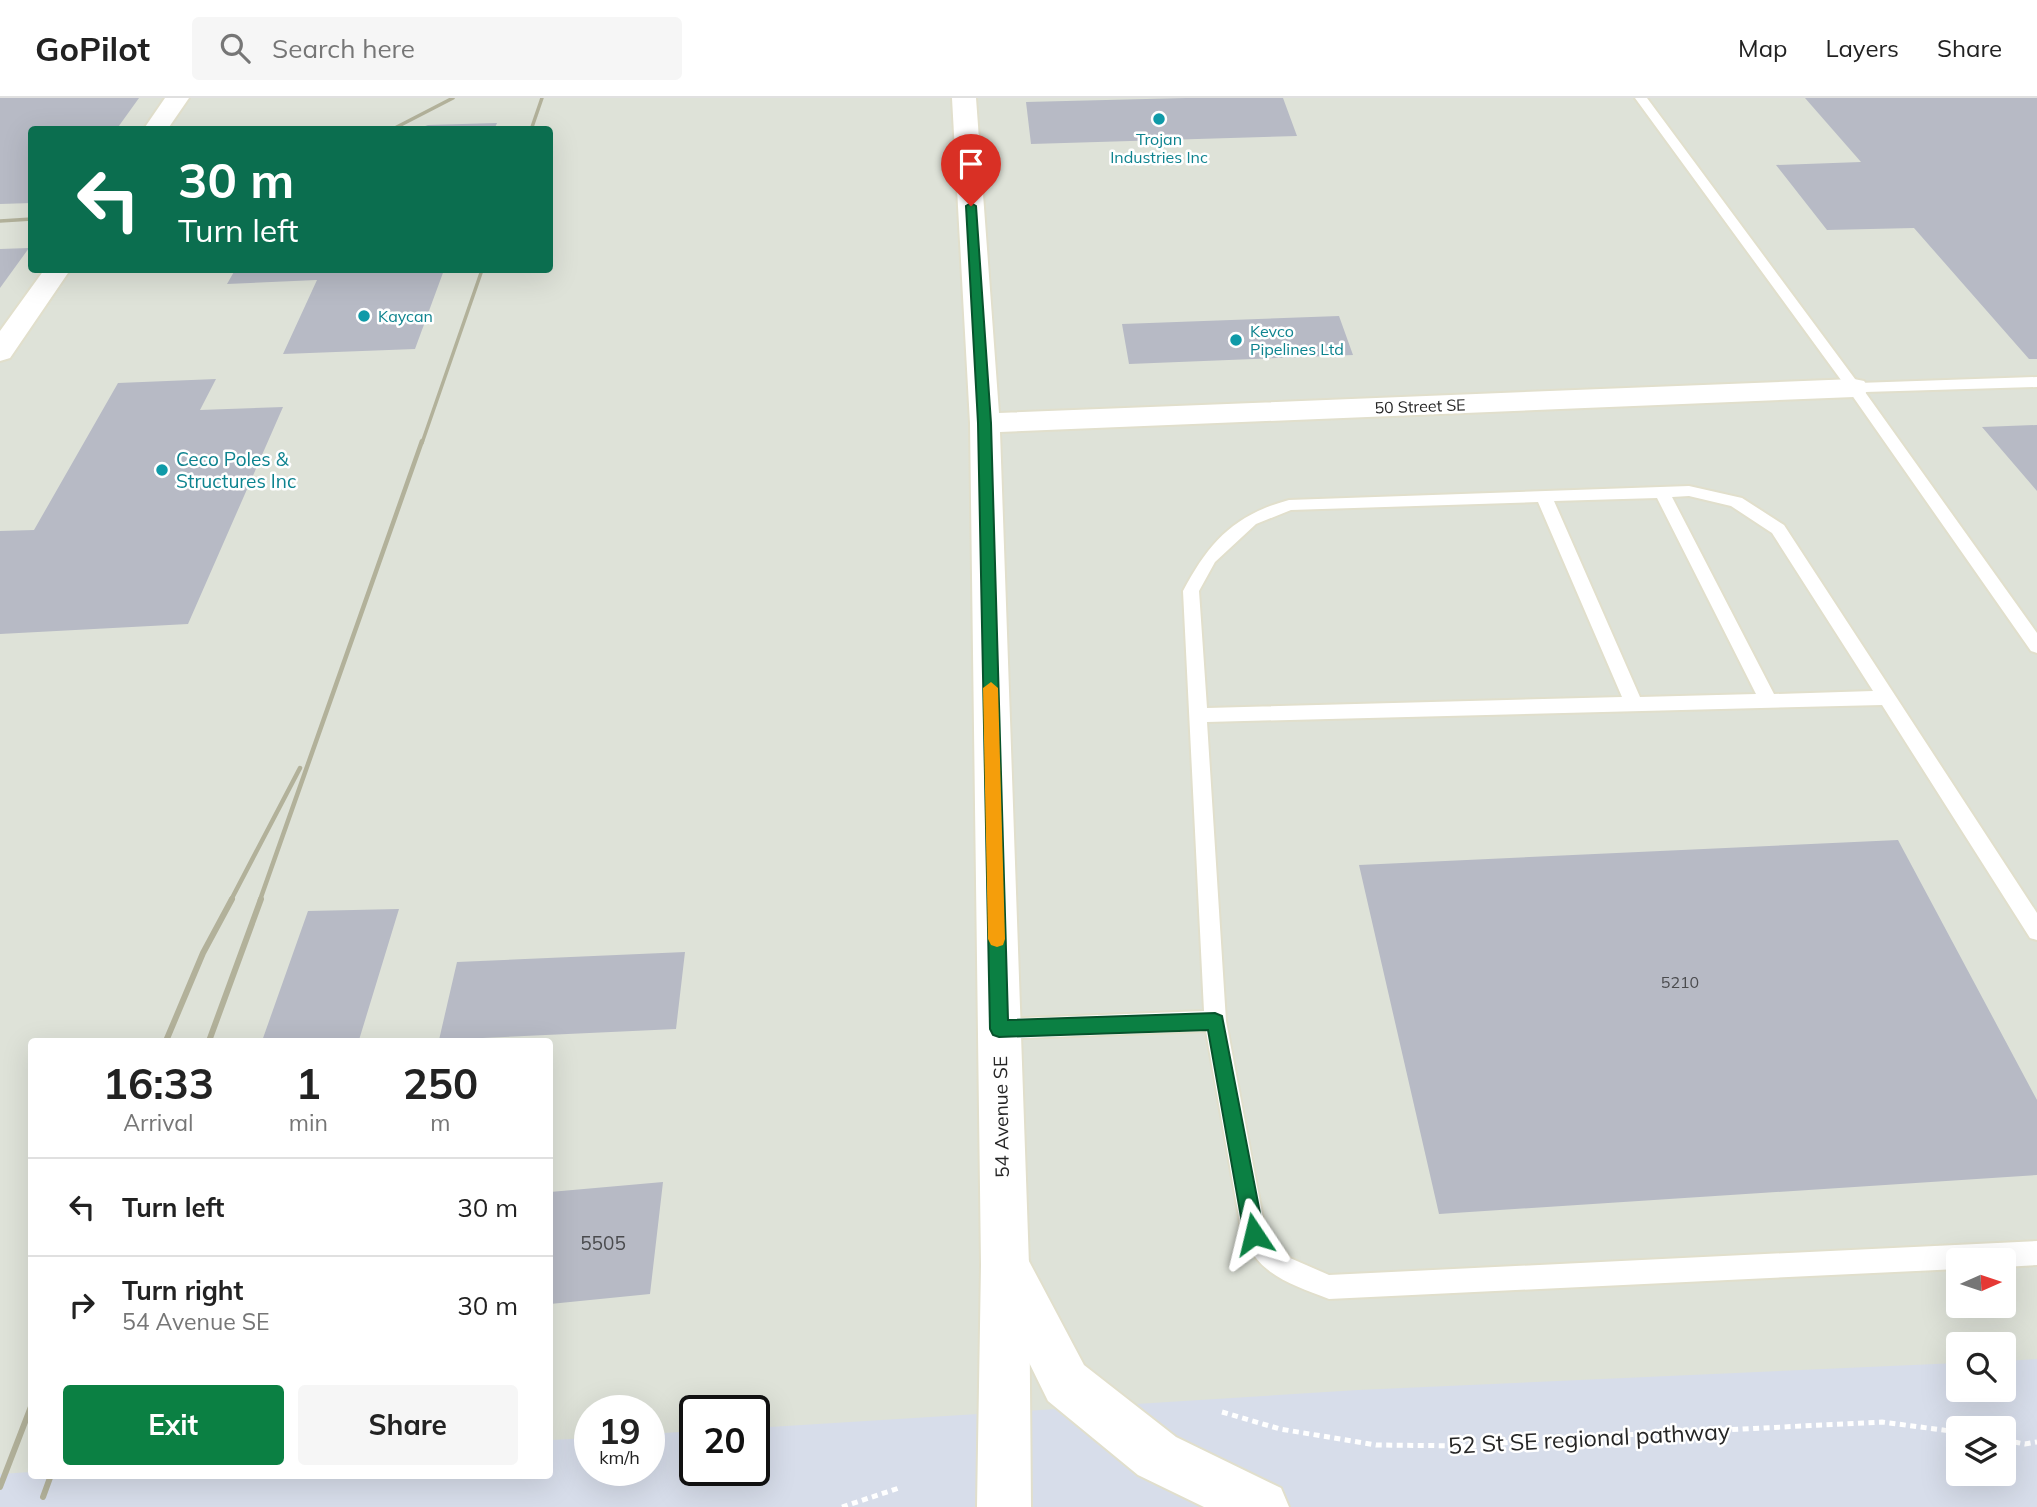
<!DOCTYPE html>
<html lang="en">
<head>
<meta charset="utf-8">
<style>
	:root { --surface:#fff; --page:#f6f6f6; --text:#222; --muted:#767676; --line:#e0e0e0; --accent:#0b8043 }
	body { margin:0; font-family:Mulish,sans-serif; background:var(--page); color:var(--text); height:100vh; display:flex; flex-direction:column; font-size:26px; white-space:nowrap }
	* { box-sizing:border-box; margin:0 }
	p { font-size:23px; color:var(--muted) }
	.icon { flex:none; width:38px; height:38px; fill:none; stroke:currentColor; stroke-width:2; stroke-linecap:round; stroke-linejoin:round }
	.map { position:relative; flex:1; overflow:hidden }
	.sheet { position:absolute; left:28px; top:940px; width:525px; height:441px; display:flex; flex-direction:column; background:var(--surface); border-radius:7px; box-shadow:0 7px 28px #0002 }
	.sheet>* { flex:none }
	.hud { position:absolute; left:28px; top:28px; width:525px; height:147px; border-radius:7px; box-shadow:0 7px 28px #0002; background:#0b6e4f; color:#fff; overflow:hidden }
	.needle { width:46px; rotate:87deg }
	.fabs { position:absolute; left:1946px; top:1150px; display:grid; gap:14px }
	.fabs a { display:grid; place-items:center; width:70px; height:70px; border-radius:7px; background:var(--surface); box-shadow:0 7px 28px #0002; font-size:35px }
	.speed { position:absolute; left:574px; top:1297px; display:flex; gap:14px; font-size:35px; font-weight:700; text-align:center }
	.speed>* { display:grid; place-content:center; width:91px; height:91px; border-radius:50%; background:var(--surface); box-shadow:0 7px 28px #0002; line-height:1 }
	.speed small { font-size:18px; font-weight:400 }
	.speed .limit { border:4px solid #111; border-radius:10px; background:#fff; color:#111 }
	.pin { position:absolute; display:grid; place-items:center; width:60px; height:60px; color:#fff; margin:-72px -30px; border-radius:50% 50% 50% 0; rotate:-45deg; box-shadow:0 0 7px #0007 }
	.pin .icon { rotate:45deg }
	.me { position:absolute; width:77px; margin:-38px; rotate:350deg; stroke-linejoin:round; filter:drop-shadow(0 0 5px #0008) }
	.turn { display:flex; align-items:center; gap:24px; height:147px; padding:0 35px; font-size:32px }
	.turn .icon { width:91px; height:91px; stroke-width:2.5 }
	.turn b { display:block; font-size:49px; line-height:60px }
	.eta { display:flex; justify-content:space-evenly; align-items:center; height:119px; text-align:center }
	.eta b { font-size:42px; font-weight:700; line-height:49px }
	.cta { display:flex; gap:14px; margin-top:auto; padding:14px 35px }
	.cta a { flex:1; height:80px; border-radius:7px; background:var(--accent); color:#fff; font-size:28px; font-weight:700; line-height:80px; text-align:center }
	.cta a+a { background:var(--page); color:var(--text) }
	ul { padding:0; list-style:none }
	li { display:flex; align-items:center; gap:21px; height:98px; padding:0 35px; border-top:2px solid var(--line) }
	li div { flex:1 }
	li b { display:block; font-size:26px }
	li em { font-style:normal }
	header { display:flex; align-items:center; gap:42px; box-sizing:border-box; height:98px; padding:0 35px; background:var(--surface); border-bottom:2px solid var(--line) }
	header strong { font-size:33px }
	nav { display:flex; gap:38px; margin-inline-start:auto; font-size:24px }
	.search { width:490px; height:63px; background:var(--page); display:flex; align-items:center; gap:18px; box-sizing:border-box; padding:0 24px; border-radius:7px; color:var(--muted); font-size:26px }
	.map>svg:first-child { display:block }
	.industrial { fill:#dee2d8; fill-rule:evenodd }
	.building { fill:#b7bac5 }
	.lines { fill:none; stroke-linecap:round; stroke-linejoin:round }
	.service-casing { stroke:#e1dfcc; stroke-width:4 }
	.minor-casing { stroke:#e1dfcc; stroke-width:4 }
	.secondary-casing { stroke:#e1dfcc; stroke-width:4 }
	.path { stroke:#fff; stroke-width:5; stroke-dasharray:6 4.5; stroke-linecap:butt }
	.service { fill:#fff; fill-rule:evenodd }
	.minor { fill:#fff; fill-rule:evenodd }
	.secondary { fill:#fff; fill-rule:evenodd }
	.rail-far2 { stroke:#b2b19a; stroke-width:3.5 }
	.rail-far1 { stroke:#b2b19a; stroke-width:4.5 }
	.rail { stroke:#b2b19a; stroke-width:6 }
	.route { fill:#0b8043; stroke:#07532c; stroke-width:2 }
	.slow { fill:#f59e0b }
	.culture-dot { fill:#0f9aa8; stroke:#fff; stroke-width:2.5 }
	.labels { text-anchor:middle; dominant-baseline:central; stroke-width:5; stroke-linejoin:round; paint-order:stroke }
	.far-culture-label { font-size:16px; fill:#0d838f; stroke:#fff; text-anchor:start }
	.far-street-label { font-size:16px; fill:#262626; stroke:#fff }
	.number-label { font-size:16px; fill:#4a4b4e }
	.culture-label { font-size:19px; fill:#0d838f; stroke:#fff; text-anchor:start }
	.street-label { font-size:19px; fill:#262626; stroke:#fff }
	.near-number-label { font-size:19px; fill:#4a4b4e }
	.near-street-label { font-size:23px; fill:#262626; stroke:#fff }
</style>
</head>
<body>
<header>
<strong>GoPilot</strong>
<div class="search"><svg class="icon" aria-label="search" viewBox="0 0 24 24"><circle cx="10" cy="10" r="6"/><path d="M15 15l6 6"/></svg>Search here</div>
<nav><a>Map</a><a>Layers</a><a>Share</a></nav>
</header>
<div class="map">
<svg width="2037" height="1409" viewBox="0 0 2037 1409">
	<rect width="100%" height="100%" fill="#d7ddea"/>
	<path class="industrial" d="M 0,0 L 2037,0 L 2037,1261 L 2004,1263 L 2004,1246 L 1958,1246 L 1958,1265 L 1358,1292 L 754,1330 L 754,1312 L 695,1312 L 695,1333 L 649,1336 L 649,1312 L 590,1312 L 590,1340 L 550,1342 L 550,943 L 32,943 L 31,1374 L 0,1376 ZM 32,32 L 550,32 L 550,172 L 32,172 ZM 1958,1162 L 2004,1162 L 2004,1208 L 1958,1208 Z"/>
	<path class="building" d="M 0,0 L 139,0 L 116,32 L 32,32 L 32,105 L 0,106 Z
		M 1186,0 L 1283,0 L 1297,38 L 1031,46 L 1026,4 Z
		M 1805,0 L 2037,0 L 2037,261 L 2029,261 L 1914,130 L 1827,132 L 1776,67 L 1861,64 Z
		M 497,25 L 494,32 L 417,31 L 428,27 Z
		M 29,150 L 0,190 L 0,151 Z
		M 235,172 L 444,172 L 415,251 L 283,256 L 317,182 L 227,186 Z
		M 1339,218 L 1353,257 L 1129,266 L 1122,226 Z
		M 216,281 L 200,312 L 283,309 L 188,526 L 0,536 L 0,433 L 34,432 L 118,285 Z
		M 2037,327 L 2037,393 L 1982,329 Z
		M 1898,742 L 2037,1002 L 2037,1077 L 1439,1116 L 1359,767 Z
		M 399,811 L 359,942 L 262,943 L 308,813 Z
		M 685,854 L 676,931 L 439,942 L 457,864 Z
		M 663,1084 L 650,1196 L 550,1206 L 550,1094 Z"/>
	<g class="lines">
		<defs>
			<path id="service" d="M 1635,0 L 1647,0 L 1858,285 L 2037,279 L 2037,289 L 1865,294 L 2037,535 L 2037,555 L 2031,553 L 1849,293 Z
				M 1689,388 L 1742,400 L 1784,427 L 2037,815 L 2037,842 L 2030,840 L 1882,607 L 1207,624 L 1226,923 L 1265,1131 L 1290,1160 L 1329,1177 L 2037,1143 L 2037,1167 L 2004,1169 L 2004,1162 L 1958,1162 L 1958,1171 L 1329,1201 C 1291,1186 1259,1178 1242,1136 L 1206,933 L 999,941 L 991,938 L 988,931 L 991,924 L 999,921 L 1204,913 L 1183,493 C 1209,444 1234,417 1289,402 ZM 1689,398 L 1731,408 L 1772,435 L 1873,593 L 1774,596 L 1672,399 ZM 1657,400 L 1756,596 L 1640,599 L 1554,403 ZM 1538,404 L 1622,599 L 1207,610 L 1199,493 L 1215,464 L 1256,426 L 1291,412 Z"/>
			<path id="minor" d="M 165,0 L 189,0 L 167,32 L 143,32 Z
				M 952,0 L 976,0 L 999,315 L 1854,281 L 1864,283 L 1869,290 L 1864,297 L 1854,299 L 1000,334 L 1029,1167 L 1031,1409 L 977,1409 L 981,1167 L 970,325 Z
				M 44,172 L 70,172 L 10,260 L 0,263 L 0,233 Z"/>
			<path id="secondary" d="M 1005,1143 L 1022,1150 L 1084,1267 L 1176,1339 L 1281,1390 L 1289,1409 L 1204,1409 L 1138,1377 L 1048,1303 L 981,1167 L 988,1150 Z"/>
		</defs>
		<use href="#service" class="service-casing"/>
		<use href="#minor" class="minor-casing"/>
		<use href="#secondary" class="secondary-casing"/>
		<path class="path" d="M 1222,1314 L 1280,1331 L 1376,1347 L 1472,1348 L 1544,1341 L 1882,1324 L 1958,1334
			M 2004,1342 L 2025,1346 L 2037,1344
			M 842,1409 L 899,1390"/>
		<use href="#service" class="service"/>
		<use href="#minor" class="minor"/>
		<use href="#secondary" class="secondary"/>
		<path class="rail-far2" d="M 391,32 L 453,0
			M 531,32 L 542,0
			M 0,123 L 32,121
			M 422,345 L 482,172"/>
		<path class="rail-far1" d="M 231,802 L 300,670
			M 260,802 L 422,343"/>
		<path class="rail" d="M 166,943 L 203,855 L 232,801
			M 209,943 L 261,801
			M 0,1389 L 32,1306
			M 43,1399 L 51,1377"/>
	</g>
	<path class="route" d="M 971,105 L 976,108 L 991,325 L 1008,922 L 1215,915 L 1222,918 L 1264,1136 L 1261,1143 L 1254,1146 L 1247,1143 L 1244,1136 L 1208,932 L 999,939 L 993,937 L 990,931 L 978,325 L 966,108 Z"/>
	<path class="slow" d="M 991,584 L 998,590 L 1005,841 L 1003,847 L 997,849 L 991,847 L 988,841 L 983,590 Z"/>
	<g class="culture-dot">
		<circle cx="1159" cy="21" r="7"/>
		<circle cx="364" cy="218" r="7"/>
		<circle cx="1236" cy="242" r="7"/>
		<circle cx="162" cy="372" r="7"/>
	</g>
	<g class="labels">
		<g class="far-culture-label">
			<text x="1159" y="41" text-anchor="middle">Trojan<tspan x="1159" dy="18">Industries Inc</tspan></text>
			<text x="378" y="218">Kaycan</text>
			<text x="1250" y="233">Kevco<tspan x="1250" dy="18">Pipelines Ltd</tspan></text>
		</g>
		<g class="far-street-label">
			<text transform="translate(1420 308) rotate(-2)">50 Street SE</text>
		</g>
		<g class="number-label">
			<text x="1680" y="884">5210</text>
		</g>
		<g class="culture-label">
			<text x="176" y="361">Ceco Poles &amp;<tspan x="176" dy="22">Structures Inc</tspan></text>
		</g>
		<g class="street-label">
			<text transform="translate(1001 1019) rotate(-91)">54 Avenue SE</text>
		</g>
		<g class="near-number-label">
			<text x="603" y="1145">5505</text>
		</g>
		<g class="near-street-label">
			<text transform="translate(1589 1340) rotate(-3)">52 St SE regional pathway</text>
		</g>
	</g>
</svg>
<div class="fabs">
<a><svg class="needle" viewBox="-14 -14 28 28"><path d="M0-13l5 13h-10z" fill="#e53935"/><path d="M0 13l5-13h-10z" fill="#767676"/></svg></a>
<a><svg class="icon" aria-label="search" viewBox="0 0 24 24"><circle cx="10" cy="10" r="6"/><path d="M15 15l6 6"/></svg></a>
<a><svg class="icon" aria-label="layers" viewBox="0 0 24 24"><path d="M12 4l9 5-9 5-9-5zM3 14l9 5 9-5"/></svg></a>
</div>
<div class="speed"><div>19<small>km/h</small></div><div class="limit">20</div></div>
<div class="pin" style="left:971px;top:108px;background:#d93025"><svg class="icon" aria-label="arrive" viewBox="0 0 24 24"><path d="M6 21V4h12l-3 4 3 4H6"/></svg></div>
<svg class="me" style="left:1254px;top:1136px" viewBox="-20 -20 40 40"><path d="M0-17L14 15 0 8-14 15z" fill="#0b8043" stroke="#fff" stroke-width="4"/></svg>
<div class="hud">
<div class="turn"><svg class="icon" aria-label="left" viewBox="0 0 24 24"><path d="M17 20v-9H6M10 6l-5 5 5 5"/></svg><div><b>30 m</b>Turn left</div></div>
</div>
<section class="sheet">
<div class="eta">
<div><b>16:33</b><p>Arrival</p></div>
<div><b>1</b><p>min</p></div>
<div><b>250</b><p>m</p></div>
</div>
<ul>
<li><svg class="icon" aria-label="left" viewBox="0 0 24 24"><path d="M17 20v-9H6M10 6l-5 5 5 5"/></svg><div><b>Turn left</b></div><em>30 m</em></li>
<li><svg class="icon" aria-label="right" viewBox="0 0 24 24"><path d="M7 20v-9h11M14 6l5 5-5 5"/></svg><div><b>Turn right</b><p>54 Avenue SE</p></div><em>30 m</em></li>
</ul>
<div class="cta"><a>Exit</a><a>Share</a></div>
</section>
</div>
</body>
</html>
